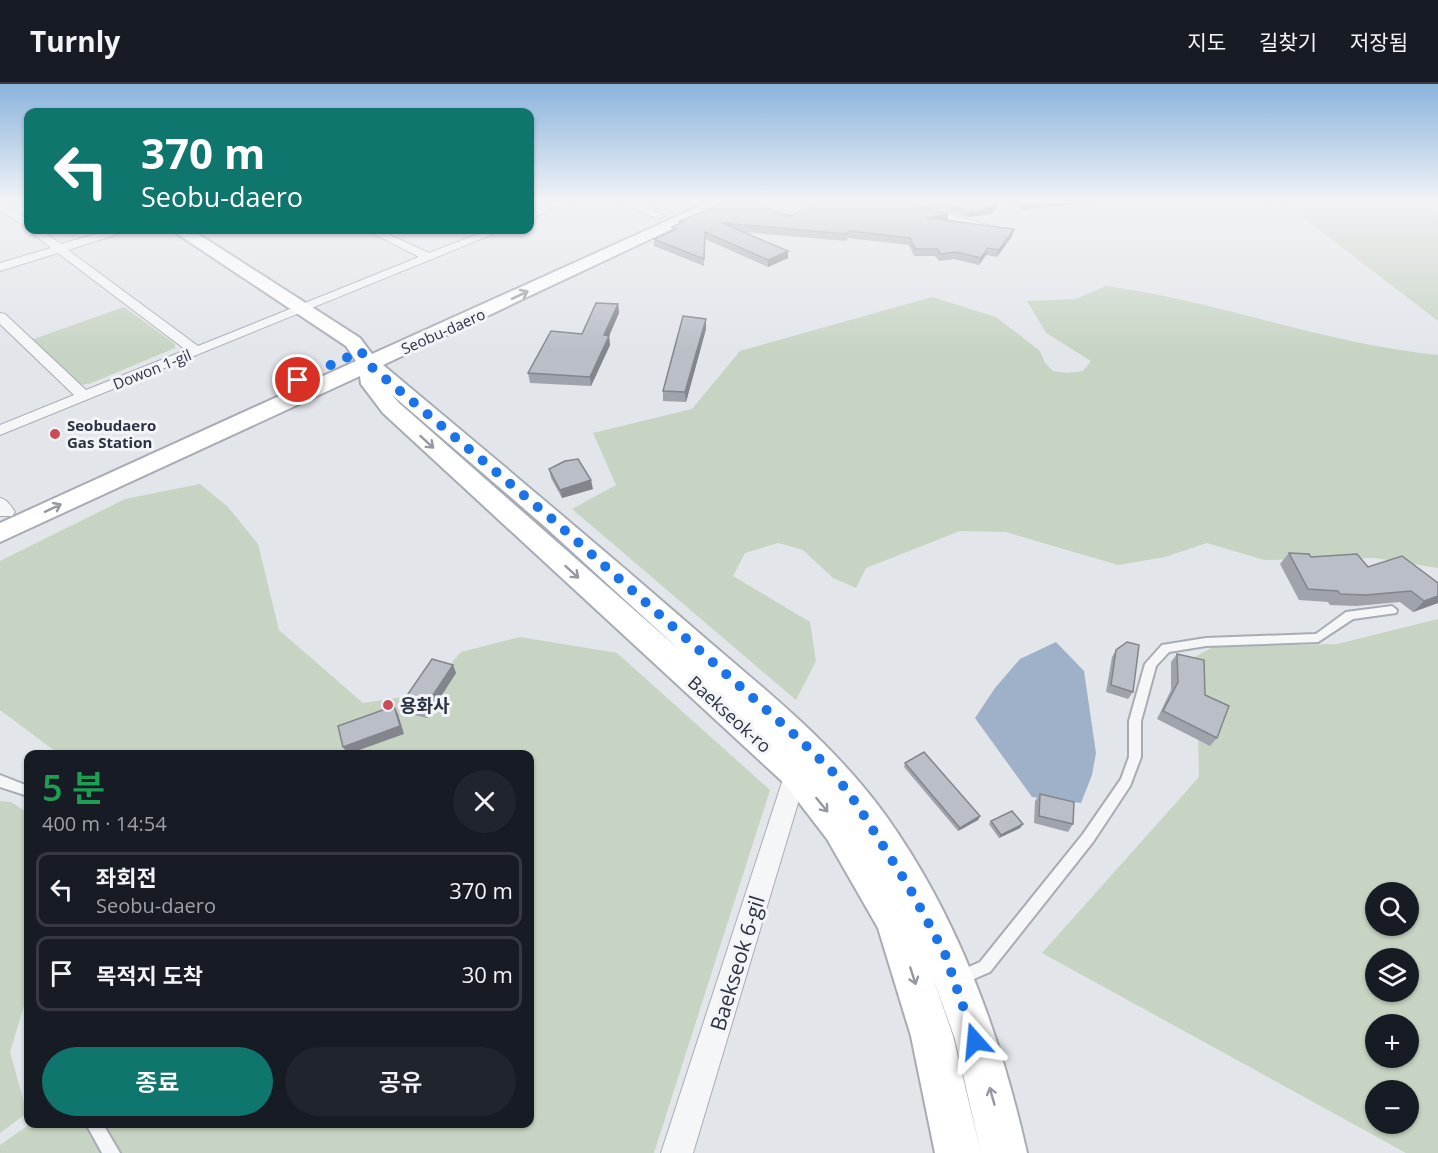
<!DOCTYPE html>
<html lang="ko">
<head>
<meta charset="utf-8">
<style>
	:root { --surface:#171b24; --page:#20242c; --text:#f1f3f6; --muted:#9ea1a6; --line:#363941; --accent:#0f766e }
	body { margin:0; font-family:"Open Sans","Noto Sans KR",sans-serif; background:var(--page); color:var(--text); height:100vh; display:flex; flex-direction:column; font-size:22px; white-space:nowrap }
	* { box-sizing:border-box; margin:0 }
	p { font-size:20px; color:var(--muted) }
	.icon { flex:none; width:33px; height:33px; fill:none; stroke:currentColor; stroke-width:2; stroke-linecap:round; stroke-linejoin:round }
	.map { position:relative; flex:1; overflow:hidden }
	.drawer { position:absolute; left:24px; top:666px; width:510px; height:378px; display:flex; flex-direction:column; background:var(--surface); border-radius:12px; box-shadow:0 2px 4px #0004 }
	.drawer>* { flex:none }
	.top-card { position:absolute; left:24px; top:24px; width:510px; height:126px; border-radius:12px; box-shadow:0 2px 4px #0004; background:#0f766e; color:#fff; overflow:hidden }
	.fabs { position:absolute; left:1365px; top:798px; display:grid; gap:12px }
	.fabs a { display:grid; place-items:center; width:54px; height:54px; border-radius:50%; background:var(--surface); box-shadow:0 2px 4px #0004; font-size:30px }
	.pin { position:absolute; display:grid; place-items:center; width:51px; height:51px; color:#fff; margin:-26px; border:3px solid #fff; border-radius:50%; box-shadow:0 2px 6px #0007 }
	.me { position:absolute; width:66px; margin:-33px; rotate:342deg; stroke-linejoin:round; filter:drop-shadow(0 0 4px #0008) }
	.turn { display:flex; align-items:center; gap:21px; height:126px; padding:0 18px; font-size:27px }
	.turn .icon { width:78px; height:78px; stroke-width:2.5 }
	.turn b { display:block; font-size:42px; line-height:51px }
	.round { display:grid; place-items:center; flex:none; width:63px; height:63px; border-radius:32px; background:var(--page) }
	.overview { display:flex; align-items:center; justify-content:space-between; height:102px; padding:0 18px }
	h1 { font-size:36px; font-weight:600; line-height:45px; color:#1e9e55 }
	.cta { display:flex; gap:12px; margin-top:auto; padding:12px 18px }
	.cta a { flex:1; height:69px; border-radius:36px; background:var(--accent); color:#fff; font-size:24px; font-weight:600; line-height:69px; text-align:center }
	.cta a+a { background:var(--page); color:var(--text) }
	ul { padding:0; list-style:none }
	li { display:flex; align-items:center; gap:18px; height:75px; margin:0 12px 9px; padding:0 6px; border:3px solid var(--line); border-radius:12px }
	li div { flex:1 }
	li b { display:block; font-size:22px }
	li em { font-style:normal }
	header { display:flex; align-items:center; gap:36px; box-sizing:border-box; height:84px; padding:0 30px; background:var(--surface); border-bottom:2px solid var(--line) }
	header strong { font-size:28px }
	nav { display:flex; gap:33px; margin-inline-start:auto; font-size:21px }
	.map>svg:first-child { display:block }
	.green { fill:#c7d4c3; fill-rule:evenodd }
	.water { fill:#9eb1c9 }
	.lines { fill:none; stroke-linecap:round; stroke-linejoin:round }
	.lane-casing { stroke:#a7acb4; stroke-width:4 }
	.street-casing { stroke:#a7acb4; stroke-width:2 }
	.secondary-casing { stroke:#a7acb4; stroke-width:4 }
	.lane { fill:#f5f6f8; fill-rule:evenodd }
	.street { fill:#f5f6f8; fill-rule:evenodd }
	.secondary { fill:#fff; fill-rule:evenodd }
	.wall { fill:#9fa3ab }
	.shaded-wall { fill:#82858b }
	.building { fill:#b9bec7; stroke:#82858b; stroke-width:1.5 }
	.oneway { stroke:#9598a0 }
	.route { stroke:#1a73e8; stroke-width:10; stroke-dasharray:0 18 }
	.poi-dot { fill:#ca4c58; stroke:#f2f4f7; stroke-width:2 }
	.labels { text-anchor:middle; dominant-baseline:central; stroke-width:6; stroke-linejoin:round; paint-order:stroke }
	.far-street-label { font-size:15px; fill:#2b3242; stroke:#f2f4f7 }
	.far-poi-label { font-size:15px; font-weight:bold; fill:#2b3242; stroke:#f2f4f7; text-anchor:start }
	.poi-label { font-size:18px; font-weight:bold; fill:#2b3242; stroke:#f2f4f7; text-anchor:start }
	.street-label { font-size:18px; fill:#2b3242; stroke:#f2f4f7 }
	.near-street-label { font-size:21px; fill:#2b3242; stroke:#f2f4f7 }
</style>
</head>
<body>
<header>
<strong>Turnly</strong>
<nav><a>지도</a><a>길찾기</a><a>저장됨</a></nav>
</header>
<div class="map">
<svg width="1438" height="1069" viewBox="0 0 1438 1069">
	<rect width="100%" height="100%" fill="#e2e5ea"/>
	<path class="green" d="M 1283,118 L 1438,118 L 1438,237 Z
		M 1106,202 C 1218,217 1325,260 1438,271 L 1438,484 L 1375,474 L 1264,476 L 1207,459 L 1165,473 L 1118,481 L 1006,448 L 960,447 L 866,484 L 856,504 L 833,494 L 803,466 L 778,459 L 745,469 L 733,492 L 810,538 L 816,577 L 796,616 L 572,425 L 616,401 L 593,349 L 692,325 L 740,267 L 932,213 L 996,233 L 1040,267 L 1045,279 L 1053,287 L 1067,289 L 1083,287 L 1091,277 L 1046,249 L 1027,217 L 1075,215 Z
		M 124,223 L 175,260 L 175,264 L 89,300 L 79,301 L 31,256 Z
		M 200,400 L 228,423 L 258,460 L 279,546 L 363,619 L 424,610 L 461,568 L 520,553 L 617,569 L 770,706 L 654,1069 L 0,1069 L 0,1061 L 30,1040 L 530,1040 L 530,670 L 59,670 L 0,626 L 0,477 L 125,415 Z
		M 1438,535 L 1438,1069 L 1406,1069 L 1042,869 L 1199,693 L 1198,643 L 1191,575 L 1213,563 L 1337,560 ZM 1376,808 L 1408,808 L 1408,842 L 1376,842 ZM 1376,874 L 1408,874 L 1408,908 L 1376,908 ZM 1376,940 L 1408,940 L 1408,974 L 1376,974 ZM 1376,1006 L 1408,1006 L 1408,1040 L 1376,1040 Z
		M 0,717 L 11,718 L 28,729 L 28,909 L 10,968 L 27,1029 L 0,1049 Z"/>
	<path class="water" d="M 1056,558 L 1084,587 L 1096,669 L 1092,691 L 1081,719 L 1032,713 L 975,634 L 995,604 L 1020,575 Z"/>
	<g class="lines">
		<defs>
			<path id="lane" d="M 1392,522 L 1397,526 L 1396,529 L 1353,535 L 1318,558 L 1206,562 L 1169,568 L 1156,582 L 1141,637 L 1141,673 L 1130,702 L 1093,758 L 990,888 L 960,901 L 955,899 L 953,894 L 955,889 L 980,878 L 1083,750 L 1121,695 L 1129,673 L 1129,637 L 1145,580 L 1162,561 L 1206,554 L 1316,550 L 1346,528 Z
				M 0,691 L 28,702 L 28,712 L 0,703 Z
				M 86,1040 L 103,1040 L 120,1069 L 102,1069 Z"/>
			<path id="street" d="M 0,118 L 28,136 L 28,144 L 0,126 Z
				M 557,118 L 570,118 L 530,135 L 530,128 Z
				M 617,118 L 631,118 L 666,132 L 657,134 Z
				M 888,118 L 904,118 L 992,142 L 986,145 Z
				M 29,146 L 41,146 L 61,160 L 110,146 L 125,146 L 124,148 L 68,166 L 198,262 L 419,173 L 366,146 L 379,146 L 429,169 L 488,146 L 503,146 L 0,351 L 0,341 L 74,311 L 0,240 L 0,229 L 5,230 L 86,306 L 186,266 L 58,169 L 0,187 L 0,179 L 51,164 Z
				M 0,414 C 8,416 10,421 15,428 L 12,432 L 0,432 Z
				M 796,679 L 804,682 L 807,689 L 693,1069 L 661,1069 L 785,689 L 788,682 Z"/>
			<path id="secondary" d="M 709,118 L 729,118 L 383,281 C 486,367 590,454 691,542 C 760,602 833,658 886,732 C 958,833 1000,949 1027,1069 L 981,1069 L 955,955 L 932,891 L 953,952 L 981,1069 L 935,1069 L 911,952 L 878,844 L 827,755 L 784,699 L 383,329 L 361,300 L 360,292 L 0,458 L 0,439 L 356,277 L 346,262 L 176,149 L 174,146 L 192,146 L 360,254 L 372,270 ZM 391,310 L 543,441 L 682,568 L 399,319 Z"/>
		</defs>
		<use href="#lane" class="lane-casing"/>
		<use href="#street" class="street-casing"/>
		<use href="#secondary" class="secondary-casing"/>
		<use href="#lane" class="lane"/>
		<use href="#street" class="street"/>
		<use href="#secondary" class="secondary"/>
	</g>
	<path class="wall" d="M 911,118 L 999,118 L 992,130 L 969,133 Z
		M 1012,118 L 1089,118 L 1023,126 Z
		M 948,130 L 947,137 L 1014,145 L 1012,152 L 997,173 L 986,171 L 979,181 L 954,175 L 939,177 L 935,172 L 914,172 L 909,161 L 848,154 L 846,157 L 743,148 L 788,174 L 768,183 L 705,155 L 704,182 L 654,162 L 654,155 L 673,147 L 672,143 L 679,140 L 679,137 L 790,132 Z
		M 618,220 L 619,229 L 609,252 L 610,261 L 591,302 L 530,299 L 528,289 L 582,250 Z
		M 706,235 L 706,245 L 686,318 L 663,317 L 663,307 Z
		M 549,385 L 593,405 L 562,414 L 551,394 Z
		M 1289,469 L 1368,483 L 1438,519 L 1413,528 L 1400,518 L 1356,522 L 1330,521 L 1328,518 L 1299,516 L 1280,480 Z
		M 1116,566 L 1133,608 L 1128,615 L 1106,608 L 1112,573 Z
		M 1177,570 L 1205,611 L 1217,654 L 1210,662 L 1157,635 L 1171,606 L 1171,578 Z
		M 453,581 L 456,589 L 427,634 L 405,629 L 401,620 Z
		M 905,679 L 980,732 L 978,736 L 958,747 L 904,683 Z
		M 1040,710 L 1073,740 L 1068,748 L 1034,739 L 1035,717 Z
		M 991,737 L 1023,740 L 1020,744 L 999,754 L 989,740 Z"/>
	<path class="shaded-wall" d="M 997,118 L 999,118 L 992,130 L 969,133 L 970,127 Z
		M 1036,118 L 1089,118 L 1023,126 L 1025,119 Z
		M 948,130 L 947,137 L 927,134 Z
		M 1014,145 L 1012,152 L 997,173 L 999,166 Z
		M 988,164 L 986,171 L 979,181 L 981,174 Z
		M 788,167 L 788,174 L 768,183 L 768,176 Z
		M 618,220 L 619,229 L 609,252 L 610,261 L 591,302 L 590,293 L 604,251 Z
		M 706,235 L 706,245 L 686,318 L 685,308 Z
		M 591,396 L 593,405 L 562,414 L 560,406 Z
		M 1438,512 L 1438,519 L 1413,528 L 1424,517 Z
		M 453,581 L 456,589 L 427,634 L 423,626 Z
		M 394,622 L 398,630 L 404,650 L 348,670 L 343,663 Z
		M 980,732 L 978,736 L 958,747 L 960,744 Z
		M 1023,740 L 1020,744 L 999,754 L 1001,751 Z"/>
	<path class="building" d="M 727,118 L 748,118 L 790,132 L 813,122 L 815,118 L 904,118 L 948,130 L 927,134 L 1014,145 L 999,166 L 988,164 L 981,174 L 956,168 L 941,170 L 937,165 L 915,165 L 910,154 L 849,147 L 846,150 L 722,139 L 788,167 L 768,176 L 705,148 L 704,175 L 654,155 L 677,145 L 672,143 L 683,138 L 679,137 Z
		M 937,118 L 997,118 L 994,123 L 970,127 Z
		M 596,219 L 618,220 L 604,251 L 609,252 L 590,293 L 528,289 L 551,247 L 582,250 Z
		M 683,232 L 706,235 L 685,308 L 663,307 Z
		M 578,375 L 591,396 L 560,406 L 549,385 L 565,377 Z
		M 1289,469 L 1309,470 L 1311,473 L 1357,470 L 1368,483 L 1402,472 L 1438,499 L 1438,512 L 1424,517 L 1411,507 L 1366,511 L 1340,510 L 1338,507 L 1308,505 Z
		M 1127,558 L 1139,561 L 1133,608 L 1111,601 L 1116,566 Z
		M 1177,570 L 1204,576 L 1205,611 L 1229,622 L 1217,654 L 1163,627 L 1178,598 Z
		M 432,575 L 453,581 L 423,626 L 401,620 Z
		M 394,622 L 400,642 L 343,663 L 338,642 Z
		M 924,668 L 980,732 L 960,744 L 905,679 Z
		M 1040,710 L 1074,718 L 1073,740 L 1039,732 Z
		M 1012,727 L 1023,740 L 1001,751 L 991,737 Z"/>
	<defs><path id="oneway-shaft" d="M-6 0H5M1.5-3L5.5 0L1.5 3" fill="none" stroke-width="1.6" stroke-linecap="round" stroke-linejoin="round" transform="scale(1.5)"/></defs>
	<g class="oneway">
		<use href="#oneway-shaft" transform="translate(520 211) rotate(-25)"/>
		<use href="#oneway-shaft" transform="translate(427 358) rotate(42)"/>
		<use href="#oneway-shaft" transform="translate(53 424) rotate(-25)"/>
		<use href="#oneway-shaft" transform="translate(572 488) rotate(42)"/>
		<use href="#oneway-shaft" transform="translate(822 721) rotate(51)"/>
		<use href="#oneway-shaft" transform="translate(913 892) rotate(72)"/>
		<use href="#oneway-shaft" transform="translate(992 1012) rotate(-106)"/>
	</g>
	<linearGradient id="sky" x2="0" y2="1"><stop stop-color="#8ab3dc"/><stop offset="0.44" stop-color="#f2f3f6"/><stop offset="1" stop-color="#f2f3f6" stop-opacity="0"/></linearGradient>
	<rect width="1438" height="267" fill="url(#sky)"/>
	<g class="lines">
		<path class="route" d="M 298,296 L 361,267 L 368,280 L 552,435 L 798,654 L 832,687 L 856,719 L 909,803 L 945,870 L 975,957"/>
	</g>
	<g class="poi-dot">
		<circle cx="55" cy="350" r="6"/>
		<circle cx="388" cy="621" r="6"/>
	</g>
	<g class="labels">
		<g class="far-street-label">
			<text transform="translate(443 247) rotate(-24)">Seobu-daero</text>
			<text transform="translate(152 285) rotate(-22)">Dowon 1-gil</text>
		</g>
		<g class="far-poi-label">
			<text x="67" y="341">Seobudaero<tspan x="67" dy="17">Gas Station</tspan></text>
		</g>
		<g class="poi-label">
			<text x="400" y="621">용화사</text>
		</g>
		<g class="street-label">
			<text transform="translate(730 630) rotate(42)">Baekseok-ro</text>
		</g>
		<g class="near-street-label">
			<text transform="translate(737 879) rotate(-73)">Baekseok 6-gil</text>
		</g>
	</g>
</svg>
<div class="fabs">
<a><svg class="icon" aria-label="search" viewBox="0 0 24 24"><circle cx="10" cy="10" r="6"/><path d="M15 15l6 6"/></svg></a>
<a><svg class="icon" aria-label="layers" viewBox="0 0 24 24"><path d="M12 4l9 5-9 5-9-5zM3 14l9 5 9-5"/></svg></a>
<a>+</a>
<a>−</a>
</div>
<div class="pin" style="left:298px;top:296px;background:#d93025"><svg class="icon" aria-label="arrive" viewBox="0 0 24 24"><path d="M6 21V4h12l-3 4 3 4H6"/></svg></div>
<svg class="me" style="left:975px;top:957px" viewBox="-20 -20 40 40"><path d="M0-17L14 15 0 8-14 15z" fill="#1a73e8" stroke="#fff" stroke-width="4"/></svg>
<div class="top-card">
<div class="turn"><svg class="icon" aria-label="left" viewBox="0 0 24 24"><path d="M17 20v-9H6M10 6l-5 5 5 5"/></svg><div><b>370 m</b>Seobu-daero</div></div>
</div>
<section class="drawer">
<div class="overview"><div><h1>5 분</h1><p>400 m · 14:54</p></div><a class="round"><svg class="icon" aria-label="close" viewBox="0 0 24 24"><path d="M6 6l12 12M18 6L6 18"/></svg></a></div>
<ul>
<li><svg class="icon" aria-label="left" viewBox="0 0 24 24"><path d="M17 20v-9H6M10 6l-5 5 5 5"/></svg><div><b>좌회전</b><p>Seobu-daero</p></div><em>370 m</em></li>
<li><svg class="icon" aria-label="arrive" viewBox="0 0 24 24"><path d="M6 21V4h12l-3 4 3 4H6"/></svg><div><b>목적지 도착</b></div><em>30 m</em></li>
</ul>
<div class="cta"><a>종료</a><a>공유</a></div>
</section>
</div>
</body>
</html>
